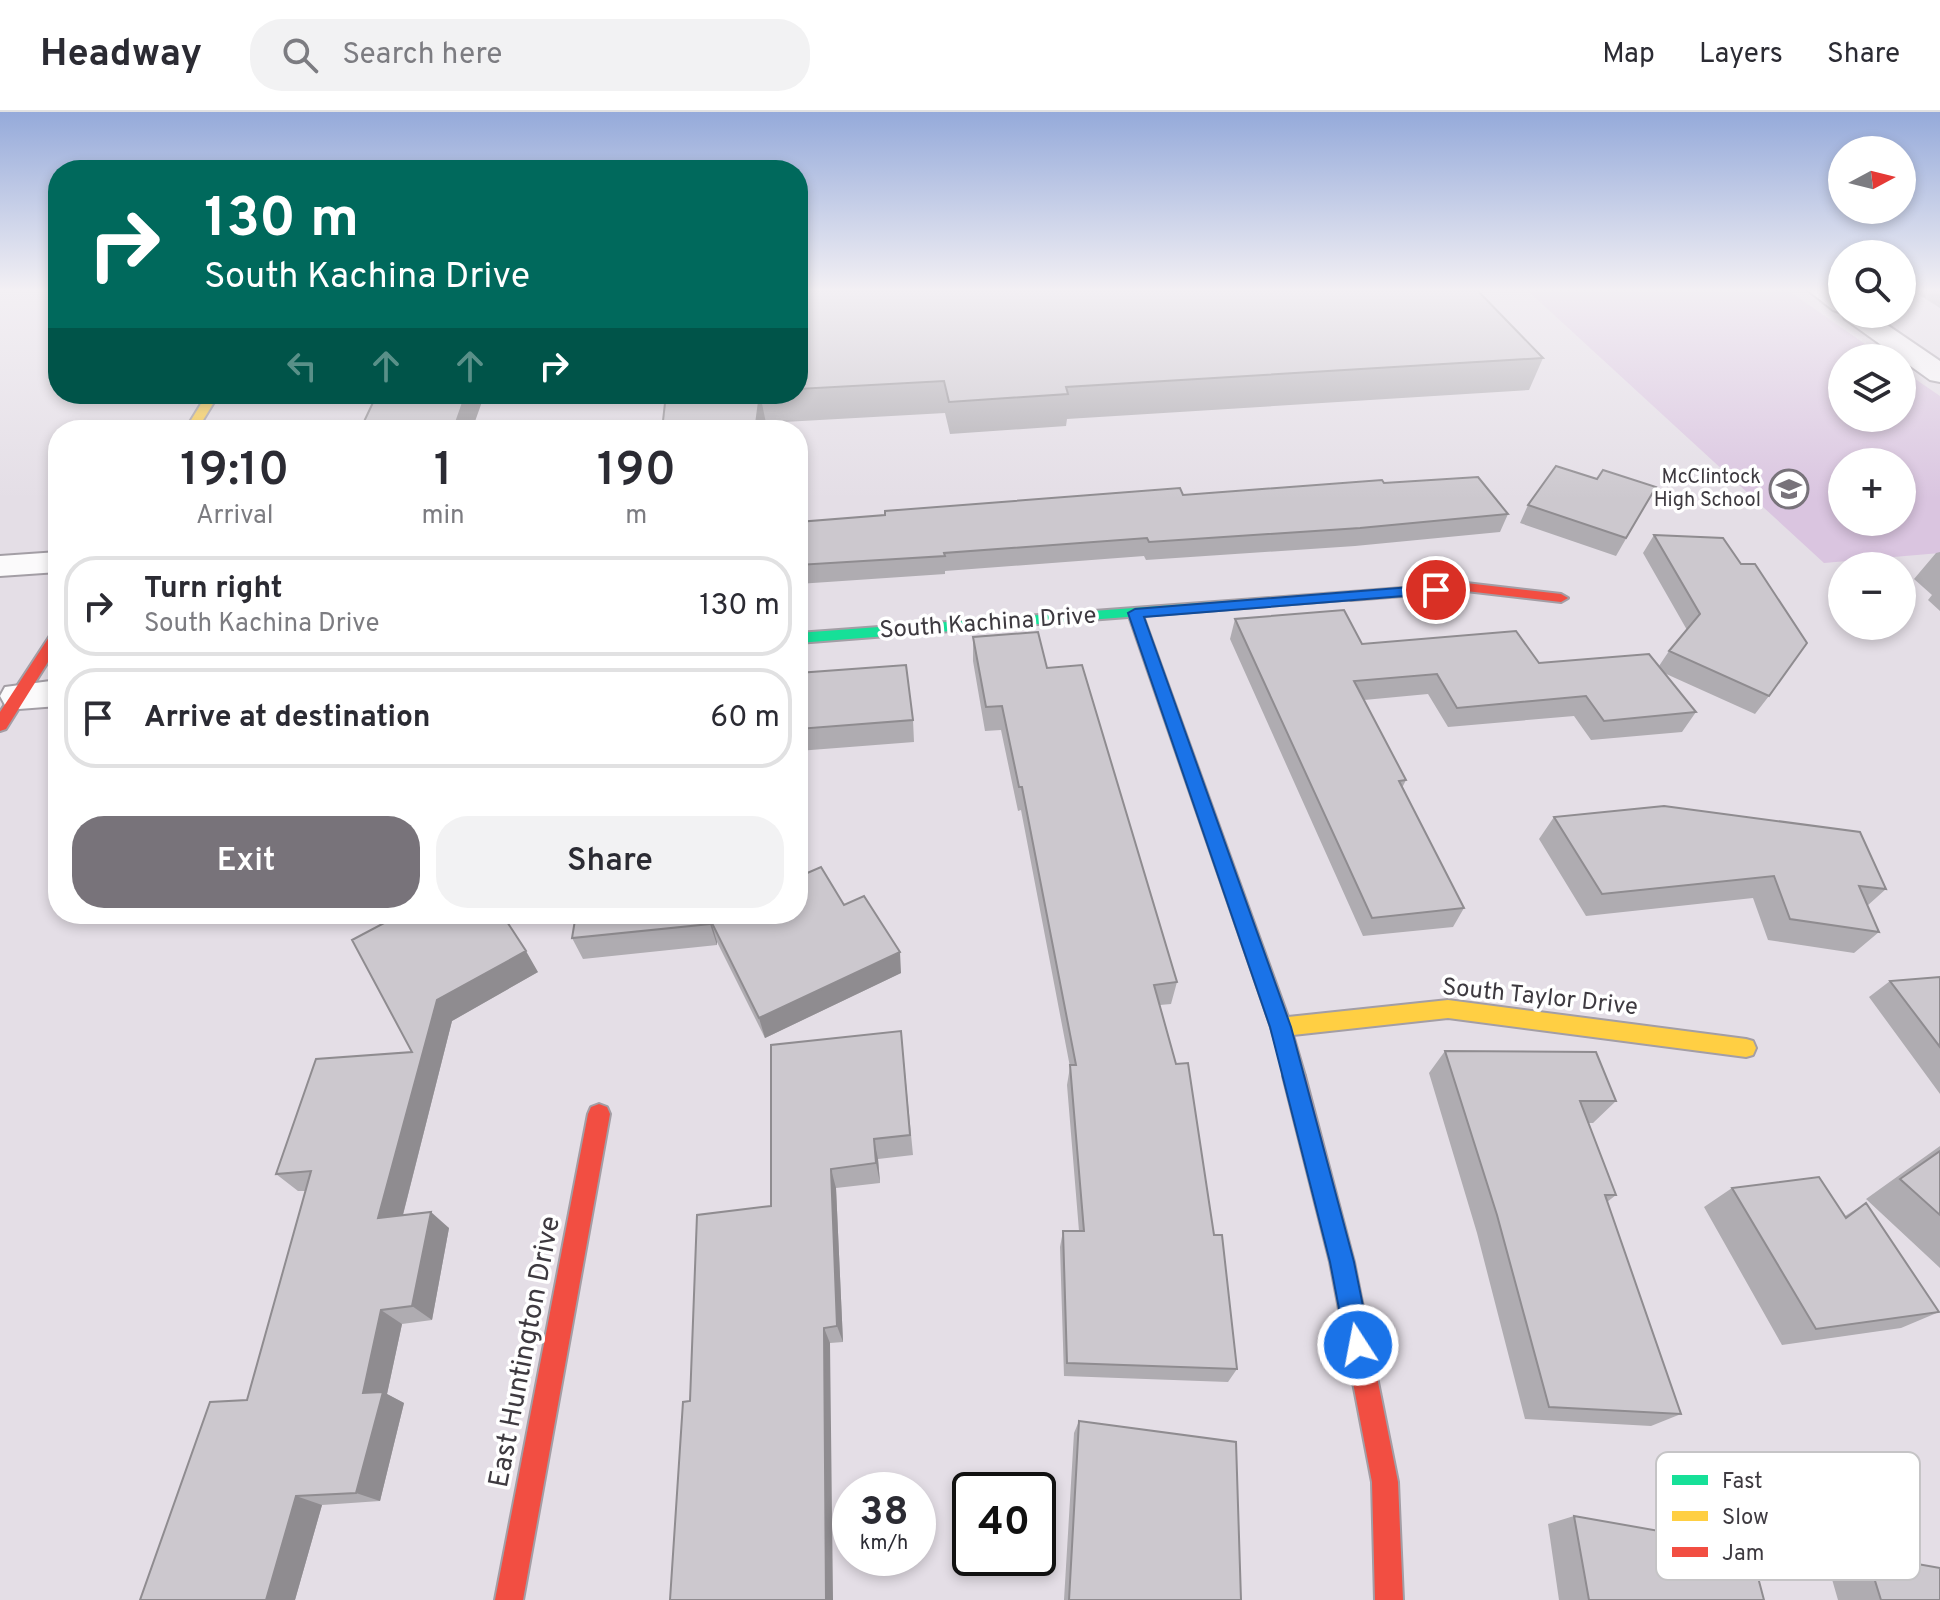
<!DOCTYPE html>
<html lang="en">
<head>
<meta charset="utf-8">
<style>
	:root { --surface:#fff; --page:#f2f2f3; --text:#2b2b33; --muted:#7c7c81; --line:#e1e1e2; --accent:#78737a }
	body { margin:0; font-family:Overpass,sans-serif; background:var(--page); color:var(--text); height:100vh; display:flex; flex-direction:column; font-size:30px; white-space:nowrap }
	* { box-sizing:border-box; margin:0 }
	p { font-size:26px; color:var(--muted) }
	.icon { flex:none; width:44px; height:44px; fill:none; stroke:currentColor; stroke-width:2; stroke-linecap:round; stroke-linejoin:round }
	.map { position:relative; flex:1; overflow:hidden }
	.sheet { position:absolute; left:48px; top:308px; width:760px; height:504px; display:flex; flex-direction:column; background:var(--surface); border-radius:32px; box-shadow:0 4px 12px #0003 }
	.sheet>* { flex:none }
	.guide { position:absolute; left:48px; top:48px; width:760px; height:244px; border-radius:32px; box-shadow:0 4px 12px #0003; background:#00695c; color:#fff; overflow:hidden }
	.needle { width:52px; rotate:83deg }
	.fabs { position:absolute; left:1828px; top:24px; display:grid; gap:16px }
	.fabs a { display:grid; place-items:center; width:88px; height:88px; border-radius:50%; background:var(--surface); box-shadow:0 4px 12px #0003; font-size:40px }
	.speed { position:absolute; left:832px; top:1360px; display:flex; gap:16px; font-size:40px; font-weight:700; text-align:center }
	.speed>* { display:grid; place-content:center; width:104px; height:104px; border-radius:50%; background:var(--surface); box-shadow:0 4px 12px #0003; line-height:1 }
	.speed small { font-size:20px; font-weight:400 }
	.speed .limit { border:4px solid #111; border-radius:12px; background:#fff; color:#111 }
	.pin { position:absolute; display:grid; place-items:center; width:68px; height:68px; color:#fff; margin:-34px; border:4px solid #fff; border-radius:50%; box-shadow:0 2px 8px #0007 }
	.me { position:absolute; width:88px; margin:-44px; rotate:349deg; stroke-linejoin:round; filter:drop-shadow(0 0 6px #0008) }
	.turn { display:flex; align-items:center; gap:28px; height:168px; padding:0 24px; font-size:36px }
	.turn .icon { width:104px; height:104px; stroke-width:2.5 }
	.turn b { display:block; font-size:56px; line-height:68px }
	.lanes { display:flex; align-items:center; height:76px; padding:0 24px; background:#0003; justify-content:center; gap:40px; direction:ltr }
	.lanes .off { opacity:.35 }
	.eta { display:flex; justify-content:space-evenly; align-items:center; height:136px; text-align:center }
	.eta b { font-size:48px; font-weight:600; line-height:56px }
	.action { display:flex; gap:16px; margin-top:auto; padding:16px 24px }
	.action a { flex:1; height:92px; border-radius:32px; background:var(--accent); color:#fff; font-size:32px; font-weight:600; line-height:92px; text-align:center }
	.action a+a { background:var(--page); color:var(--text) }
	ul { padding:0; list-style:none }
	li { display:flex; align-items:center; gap:24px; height:100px; margin:0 16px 12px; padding:0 8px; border:4px solid var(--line); border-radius:32px }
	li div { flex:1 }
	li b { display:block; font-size:30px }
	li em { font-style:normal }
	header { display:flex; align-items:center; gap:48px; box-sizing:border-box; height:112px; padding:0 40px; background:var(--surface); border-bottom:2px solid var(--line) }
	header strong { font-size:38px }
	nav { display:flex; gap:44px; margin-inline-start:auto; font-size:28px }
	.search { width:560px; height:72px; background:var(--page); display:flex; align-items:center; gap:20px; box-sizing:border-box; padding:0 28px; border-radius:32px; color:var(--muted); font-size:30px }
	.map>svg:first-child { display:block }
	.green { fill:#dac5e0; fill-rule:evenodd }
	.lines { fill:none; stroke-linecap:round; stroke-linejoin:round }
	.street-casing { stroke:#a39ea5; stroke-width:4 }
	.fast-casing { stroke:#a39ea5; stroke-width:4 }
	.slow-casing { stroke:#a39ea5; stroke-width:4 }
	.jam-casing { stroke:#a39ea5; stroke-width:4 }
	.street { fill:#fbfafb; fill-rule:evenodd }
	.fast { fill:#16e098; fill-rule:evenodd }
	.slow { fill:#ffcf43; fill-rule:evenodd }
	.jam { fill:#f24e42; fill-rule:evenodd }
	.wall { fill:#afacb1 }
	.shaded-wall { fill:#8f8c90 }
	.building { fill:#ccc8ce; stroke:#8f8c90; stroke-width:2 }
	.route { fill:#1a73e8; stroke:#114b97; stroke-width:2 }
	.labels { text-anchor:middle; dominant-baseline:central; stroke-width:7; stroke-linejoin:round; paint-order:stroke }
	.far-poi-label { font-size:20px; fill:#3e3a40; stroke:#fff; text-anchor:end }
	.street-label { font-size:24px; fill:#3e3a40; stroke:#fff }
	.near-street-label { font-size:28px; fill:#3e3a40; stroke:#fff }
	.key { fill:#fff; stroke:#c5c4c6; stroke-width:2 }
	.key-label { font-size:22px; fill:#3e3a40 }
</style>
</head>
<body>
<header>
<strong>Headway</strong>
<div class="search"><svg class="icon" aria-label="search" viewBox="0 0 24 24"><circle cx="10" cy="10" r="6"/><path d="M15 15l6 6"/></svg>Search here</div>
<nav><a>Map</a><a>Layers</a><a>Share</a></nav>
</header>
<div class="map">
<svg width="1940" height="1488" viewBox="0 0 1940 1488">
	<rect width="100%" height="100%" fill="#e4dee6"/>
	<path class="green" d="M 1528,179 L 1789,179 L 1885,246 L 1842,246 L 1842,306 L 1902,306 L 1902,258 L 1940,284 L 1940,441 L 1824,451 ZM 1842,350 L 1902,350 L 1902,410 L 1842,410 Z"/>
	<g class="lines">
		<defs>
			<path id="street" d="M 1809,179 L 1837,179 L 1842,182 L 1842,201 L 1833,198 Z
				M 1842,201 L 1871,202 L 1940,249 L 1940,270 L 1930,268 L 1845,207 Z
				M 58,440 L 58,460 L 0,464 L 0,444 Z
				M 58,568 L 58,594 L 19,597 L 5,593 L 0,584 L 5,575 Z"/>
			<path id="fast" d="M 1351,480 L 1356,481 L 1356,487 L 798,531 L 798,521 Z"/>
			<path id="slow" d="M 207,282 L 219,282 L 197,318 L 185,318 Z
				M 1135,496 L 1142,501 L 1288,905 L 1448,888 L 1746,927 L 1753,929 L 1756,936 L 1753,943 L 1746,945 L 1448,906 L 1293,923 L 1305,964 L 1301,971 L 1294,974 L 1287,971 L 1271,915 L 1128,501 Z"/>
			<path id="jam" d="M 1466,471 L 1561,482 L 1568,486 L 1561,490 L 1466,479 L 1351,488 L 1344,484 L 1351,480 Z
				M 58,517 L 58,534 L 6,617 L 0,619 L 0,600 L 53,519 Z
				M 1294,954 L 1301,957 L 1305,964 L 1354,1150 L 1398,1370 L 1403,1488 L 1375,1488 L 1372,1370 L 1330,1150 L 1283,964 L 1287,957 Z
				M 599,992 L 607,995 L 610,1002 L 523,1488 L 495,1488 L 588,1002 L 591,995 Z"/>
		</defs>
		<use href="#street" class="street-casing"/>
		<use href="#fast" class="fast-casing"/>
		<use href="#slow" class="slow-casing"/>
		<use href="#jam" class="jam-casing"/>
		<use href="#street" class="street"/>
		<use href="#fast" class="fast"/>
		<use href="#slow" class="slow"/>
		<use href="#jam" class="jam"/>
	</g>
	<path class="wall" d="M 798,179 L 1543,246 L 1529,278 L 1067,307 L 1066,314 L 950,322 L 945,301 L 766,311 L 765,318 L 662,318 L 666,282 L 798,282 Z
		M 1913,179 L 1940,179 L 1940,196 Z
		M 1597,367 L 1656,375 L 1616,444 L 1520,411 L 1528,393 Z
		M 1384,371 L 1508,402 L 1500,420 L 1355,434 L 1146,448 L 1144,444 L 945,459 L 945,462 L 798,472 L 798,410 L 1183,383 Z
		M 1654,423 L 1769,584 L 1755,602 L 1664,561 L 1696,600 L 1682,620 L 1591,628 L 1574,604 L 1448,615 L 1428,582 L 1364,588 L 1406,668 L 1402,676 L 1464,796 L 1453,815 L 1363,824 L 1230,527 L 1235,507 L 1362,532 L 1539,551 L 1659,554 L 1669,539 L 1687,518 L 1643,441 Z
		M 1940,440 L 1940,499 L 1928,488 L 1932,483 L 1914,467 L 1936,441 Z
		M 973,525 L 1047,556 L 1177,870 L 1171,892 L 1160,893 L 1214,1123 L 1237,1257 L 1228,1270 L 1064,1264 L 1060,1135 L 1063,1119 L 1079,1119 L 1067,973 L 1070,955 L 1021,698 L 1018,699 L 1001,618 L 985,619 L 973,549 Z
		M 798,561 L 913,608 L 914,630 L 798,639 Z
		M 1554,705 L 1886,777 L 1867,794 L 1879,820 L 1854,841 L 1768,828 L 1753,786 L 1586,804 L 1539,727 Z
		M 844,793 L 901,861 L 765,926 L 717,830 L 717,833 L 583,847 L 572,826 L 798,802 Z
		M 352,828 L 538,860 L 452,909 L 403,1103 L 449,1116 L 432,1208 L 402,1212 L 387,1282 L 404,1291 L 380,1389 L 322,1393 L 295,1488 L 247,1288 L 306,1079 L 298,1079 L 276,1062 L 412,940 Z
		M 1940,865 L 1940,982 L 1869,885 L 1890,869 Z
		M 901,919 L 913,1043 L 878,1047 L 880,1071 L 836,1076 L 843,1230 L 830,1231 L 690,1289 L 771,1094 Z
		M 1445,939 L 1616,989 L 1593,1011 L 1588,1011 L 1616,1083 L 1607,1090 L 1681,1302 L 1651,1314 L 1525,1307 L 1477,1121 L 1429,961 Z
		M 1940,1034 L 1940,1156 L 1866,1087 Z
		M 1732,1076 L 1845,1104 L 1866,1091 L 1939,1200 L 1901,1216 L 1782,1233 L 1704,1095 Z
		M 1079,1309 L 1241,1488 L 1064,1488 L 1074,1321 Z
		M 1574,1404 L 1764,1488 L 1559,1488 L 1548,1412 Z
		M 1867,1443 L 1940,1488 L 1838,1488 L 1827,1450 Z"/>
	<path class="shaded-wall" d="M 466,282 L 483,282 L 484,284 L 472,318 L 455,318 L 454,316 Z
		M 760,282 L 766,311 L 765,318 L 758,318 L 756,312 Z
		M 711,809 L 717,830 L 717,833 L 710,812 Z
		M 526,839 L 538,860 L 452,909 L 398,1122 L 378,1106 L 437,888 Z
		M 900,840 L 901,861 L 765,926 L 759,906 Z
		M 874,1027 L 878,1047 L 880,1071 L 876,1051 Z
		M 831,1057 L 836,1076 L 843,1230 L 837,1214 Z
		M 431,1100 L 449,1116 L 432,1208 L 412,1194 Z
		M 381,1198 L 402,1212 L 387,1282 L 404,1291 L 380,1389 L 356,1381 L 363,1281 Z
		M 824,1216 L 830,1231 L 833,1488 L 826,1488 Z
		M 296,1384 L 322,1393 L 295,1488 L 266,1488 Z"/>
	<path class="building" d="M 798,179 L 1478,179 L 1543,246 L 1066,275 L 1068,282 L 949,290 L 944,269 L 798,277 Z
		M 377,282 L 466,282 L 454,316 L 422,318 L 360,318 Z
		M 666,282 L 760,282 L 756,312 L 739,313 L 730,318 L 662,318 Z
		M 1556,354 L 1597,367 L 1603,358 L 1656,375 L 1626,426 L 1528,393 Z
		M 1478,365 L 1508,402 L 1360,416 L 1149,430 L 1147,426 L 944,441 L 945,444 L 798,453 L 798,410 L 885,403 L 885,399 L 1180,376 L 1183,383 L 1382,368 L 1384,371 Z
		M 1654,423 L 1723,426 L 1741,452 L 1755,452 L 1807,531 L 1769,584 L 1669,539 L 1700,502 Z
		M 1344,498 L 1362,532 L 1516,519 L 1539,551 L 1649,542 L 1696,600 L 1604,609 L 1586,584 L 1457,596 L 1437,562 L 1354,569 L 1406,668 L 1399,669 L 1464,796 L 1372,806 L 1235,507 Z
		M 1038,520 L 1047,556 L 1082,553 L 1177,870 L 1154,873 L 1176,952 L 1188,951 L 1214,1123 L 1222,1123 L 1237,1257 L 1067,1251 L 1063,1119 L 1084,1119 L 1070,953 L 1076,953 L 1022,675 L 1019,675 L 1002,594 L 986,595 L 973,525 Z
		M 906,553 L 913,608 L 798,617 L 798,561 Z
		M 1664,694 L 1860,720 L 1886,777 L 1859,774 L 1879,820 L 1790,807 L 1774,764 L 1602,782 L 1554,705 Z
		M 821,755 L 844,793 L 864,784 L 900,840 L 759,906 L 711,809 L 710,812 L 572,826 L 576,802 L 798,802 L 798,765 Z
		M 401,802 L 502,802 L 526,839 L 437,888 L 378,1106 L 431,1100 L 412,1194 L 381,1198 L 363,1281 L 383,1280 L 356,1381 L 296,1384 L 266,1488 L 140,1488 L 210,1290 L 247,1288 L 311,1059 L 276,1062 L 316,947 L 412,940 L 352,828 Z
		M 1940,865 L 1940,935 L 1890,869 Z
		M 901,919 L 910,1023 L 874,1027 L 876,1051 L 831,1057 L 837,1214 L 824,1216 L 826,1488 L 670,1488 L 683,1290 L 690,1289 L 697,1103 L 771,1094 L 771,933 Z
		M 1445,939 L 1596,940 L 1616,989 L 1580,989 L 1616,1083 L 1605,1083 L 1681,1302 L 1549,1295 L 1497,1103 Z
		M 1940,1039 L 1940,1103 L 1900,1067 Z
		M 1819,1065 L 1846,1106 L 1866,1091 L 1939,1200 L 1816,1217 L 1732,1076 Z
		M 1079,1309 L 1236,1330 L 1241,1488 L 1069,1488 Z
		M 1574,1404 L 1750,1435 L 1764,1488 L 1589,1488 Z
		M 1867,1443 L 1940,1456 L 1940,1488 L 1881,1488 Z"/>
	<linearGradient id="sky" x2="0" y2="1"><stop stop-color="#95aada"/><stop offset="0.46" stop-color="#f3f0f4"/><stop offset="1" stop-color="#f3f0f4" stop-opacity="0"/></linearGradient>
	<rect width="1940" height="387" fill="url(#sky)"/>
	<path class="route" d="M 1436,473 L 1441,474 L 1441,481 L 1144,505 L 1291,915 L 1354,1150 L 1371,1233 L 1367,1241 L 1358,1245 L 1349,1241 L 1346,1233 L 1330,1150 L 1270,915 L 1128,501 L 1135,497 Z"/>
	<defs>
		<symbol id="school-ring" viewBox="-11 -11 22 22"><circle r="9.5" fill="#fff" stroke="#78737a" stroke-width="1.5"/><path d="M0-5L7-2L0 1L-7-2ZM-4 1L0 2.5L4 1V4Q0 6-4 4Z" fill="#78737a"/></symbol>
	</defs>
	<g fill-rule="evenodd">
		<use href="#school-ring" x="1767" y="355" width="44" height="44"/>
	</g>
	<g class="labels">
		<g class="far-poi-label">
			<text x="1761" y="366">McClintock<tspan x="1761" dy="23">High School</tspan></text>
		</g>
		<g class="street-label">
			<text transform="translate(988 512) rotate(-4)">South Kachina Drive</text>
			<text transform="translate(1540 886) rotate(6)">South Taylor Drive</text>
		</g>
		<g class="near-street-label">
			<text transform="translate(526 1240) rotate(-79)">East Huntington Drive</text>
		</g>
	</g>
	<rect x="1656" y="1340" width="264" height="128" rx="12" class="key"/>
	<rect x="1672" y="1363" width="36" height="10" fill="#16e098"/>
	<rect x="1672" y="1399" width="36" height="10" fill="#ffcf43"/>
	<rect x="1672" y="1435" width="36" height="10" fill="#f24e42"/>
	<g class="key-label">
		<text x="1722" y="1376">Fast</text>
		<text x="1722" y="1412">Slow</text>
		<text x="1722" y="1448">Jam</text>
	</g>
</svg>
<div class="fabs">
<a><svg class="needle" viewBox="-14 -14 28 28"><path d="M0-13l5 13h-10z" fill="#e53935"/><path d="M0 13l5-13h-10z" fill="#7c7c81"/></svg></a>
<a><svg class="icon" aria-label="search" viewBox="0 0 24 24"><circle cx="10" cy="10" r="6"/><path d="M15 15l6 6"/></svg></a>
<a><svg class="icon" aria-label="layers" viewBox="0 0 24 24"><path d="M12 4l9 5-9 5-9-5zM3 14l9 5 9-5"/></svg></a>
<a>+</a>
<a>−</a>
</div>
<div class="speed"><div>38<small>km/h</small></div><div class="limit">40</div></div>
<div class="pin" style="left:1436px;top:478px;background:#d93025"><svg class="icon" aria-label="arrive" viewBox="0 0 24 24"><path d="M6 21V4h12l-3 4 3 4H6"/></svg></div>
<svg class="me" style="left:1358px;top:1233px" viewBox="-20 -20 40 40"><circle r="17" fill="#1a73e8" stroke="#fff" stroke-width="3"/><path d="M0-11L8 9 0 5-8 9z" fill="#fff"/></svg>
<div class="guide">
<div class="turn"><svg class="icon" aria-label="right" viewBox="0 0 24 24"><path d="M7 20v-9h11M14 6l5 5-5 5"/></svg><div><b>130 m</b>South Kachina Drive</div></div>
<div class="lanes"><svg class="icon off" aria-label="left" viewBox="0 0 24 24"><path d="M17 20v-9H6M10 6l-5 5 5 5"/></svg><svg class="icon off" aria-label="ahead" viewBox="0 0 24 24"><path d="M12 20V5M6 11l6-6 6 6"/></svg><svg class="icon off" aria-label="ahead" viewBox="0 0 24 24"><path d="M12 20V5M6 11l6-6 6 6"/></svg><svg class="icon" aria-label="right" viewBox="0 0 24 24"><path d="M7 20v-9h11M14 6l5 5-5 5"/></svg></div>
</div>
<section class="sheet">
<div class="eta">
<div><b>19:10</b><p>Arrival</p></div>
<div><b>1</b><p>min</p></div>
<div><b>190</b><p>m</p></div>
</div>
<ul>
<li><svg class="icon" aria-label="right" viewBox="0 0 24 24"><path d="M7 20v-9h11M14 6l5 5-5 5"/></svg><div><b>Turn right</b><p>South Kachina Drive</p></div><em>130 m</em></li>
<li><svg class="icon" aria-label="arrive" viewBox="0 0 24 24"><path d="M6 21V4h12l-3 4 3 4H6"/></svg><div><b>Arrive at destination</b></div><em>60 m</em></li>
</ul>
<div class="action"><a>Exit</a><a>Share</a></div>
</section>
</div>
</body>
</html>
